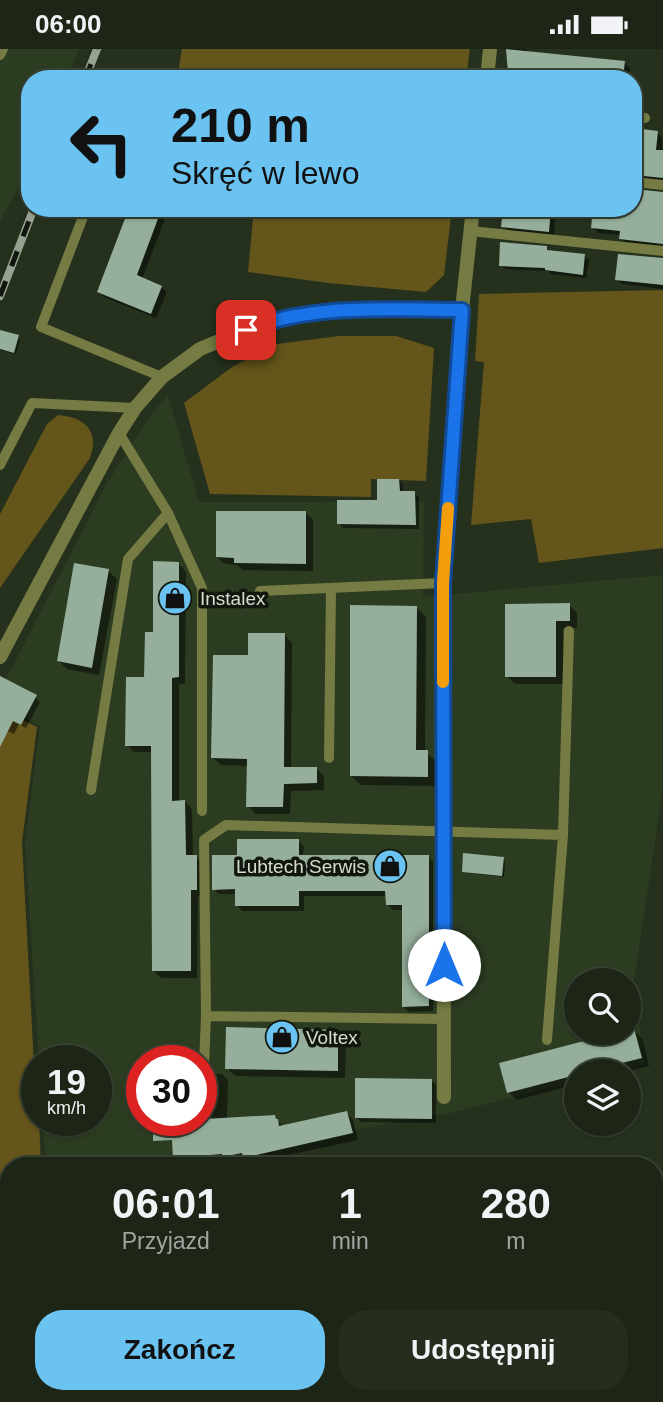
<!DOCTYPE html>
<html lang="pl">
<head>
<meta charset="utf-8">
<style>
	:root { --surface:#1c2516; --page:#252d1f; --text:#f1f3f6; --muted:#a0a5a1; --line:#3a4235; --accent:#6ac3f1 }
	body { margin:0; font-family:Arial,sans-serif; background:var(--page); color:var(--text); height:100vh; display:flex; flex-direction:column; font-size:26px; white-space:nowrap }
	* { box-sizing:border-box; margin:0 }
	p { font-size:23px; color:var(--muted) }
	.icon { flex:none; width:38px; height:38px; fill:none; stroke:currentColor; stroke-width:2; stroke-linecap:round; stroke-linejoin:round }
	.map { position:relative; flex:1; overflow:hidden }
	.side { position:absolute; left:0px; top:1108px; width:663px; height:247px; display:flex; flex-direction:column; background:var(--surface); border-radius:28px 28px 0 0; box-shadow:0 2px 5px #0004,0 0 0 2px var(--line) }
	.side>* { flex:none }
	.top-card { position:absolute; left:21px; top:21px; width:621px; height:147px; border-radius:28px; box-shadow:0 2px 5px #0004,0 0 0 2px var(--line); background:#6ac3f1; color:#111; overflow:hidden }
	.fabs { position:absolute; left:564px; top:919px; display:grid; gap:14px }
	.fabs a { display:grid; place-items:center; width:77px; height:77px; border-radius:50%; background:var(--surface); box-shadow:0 2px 5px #0004,0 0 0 2px var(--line); font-size:35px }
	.speed { position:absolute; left:21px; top:996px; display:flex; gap:14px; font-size:35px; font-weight:700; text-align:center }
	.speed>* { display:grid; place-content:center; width:91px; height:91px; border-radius:50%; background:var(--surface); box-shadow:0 2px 5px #0004,0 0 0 2px var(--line); line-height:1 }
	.speed small { font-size:18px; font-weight:400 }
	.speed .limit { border:10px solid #d22; background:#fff; color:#111 }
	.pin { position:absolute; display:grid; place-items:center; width:60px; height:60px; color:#fff; margin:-30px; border-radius:14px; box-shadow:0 4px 10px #0006 }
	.me { position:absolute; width:77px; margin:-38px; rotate:0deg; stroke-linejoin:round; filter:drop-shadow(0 0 5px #0008) }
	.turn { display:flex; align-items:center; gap:24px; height:147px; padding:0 35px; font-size:32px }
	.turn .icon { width:91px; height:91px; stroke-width:2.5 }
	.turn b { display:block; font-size:49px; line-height:60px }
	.eta { display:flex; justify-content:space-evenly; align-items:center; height:119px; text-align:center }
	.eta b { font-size:42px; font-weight:700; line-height:49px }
	.button { display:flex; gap:14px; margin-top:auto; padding:14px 35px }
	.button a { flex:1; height:80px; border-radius:28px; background:var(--accent); color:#111; font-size:28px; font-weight:700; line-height:80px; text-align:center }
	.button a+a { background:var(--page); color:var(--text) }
	.status { display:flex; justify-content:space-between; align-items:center; height:49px; padding:0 35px; background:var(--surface); direction:ltr }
	.status svg { height:19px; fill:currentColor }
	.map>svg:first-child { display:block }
	.built { fill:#2c3c21; fill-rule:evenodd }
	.green { fill:#64551a }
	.shadow { fill:#0007 }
	.building { fill:#95af9c }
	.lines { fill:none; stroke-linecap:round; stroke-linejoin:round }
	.lane { stroke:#757b43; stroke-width:10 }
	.street { stroke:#757b43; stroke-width:14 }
	.rail-casing { stroke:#97a191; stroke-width:8 }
	.rail { stroke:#11170e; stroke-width:5; stroke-dasharray:16; stroke-linecap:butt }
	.route-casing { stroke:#114b97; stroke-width:18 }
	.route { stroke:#1a73e8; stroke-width:12 }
	.slow { stroke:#f59e0b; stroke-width:12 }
	.labels { text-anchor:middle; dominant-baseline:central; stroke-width:7; stroke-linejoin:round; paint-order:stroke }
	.poi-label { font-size:19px; fill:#d5ddd0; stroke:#11170e; text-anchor:start }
</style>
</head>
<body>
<div class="status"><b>06:00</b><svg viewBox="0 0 49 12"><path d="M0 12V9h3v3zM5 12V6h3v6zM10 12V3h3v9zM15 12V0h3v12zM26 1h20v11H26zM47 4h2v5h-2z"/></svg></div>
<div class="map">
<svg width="663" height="1353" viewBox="0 0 663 1353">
	<rect width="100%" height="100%" fill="#25311d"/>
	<path class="built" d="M 0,0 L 79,0 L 67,30 L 30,30 L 30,117 L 0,172 Z
		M 168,347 L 199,453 L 424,453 L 423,548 L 663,526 L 663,739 L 634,932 L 644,1015 L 616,1022 L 576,1022 L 576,1032 L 451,1064 L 409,1070 L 314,1090 L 203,1116 L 46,1116 L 43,1071 L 96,1071 L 96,1012 L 39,1011 L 25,794 L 40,677 L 0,653 L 0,642 L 106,436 L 152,364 ZM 576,931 L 628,931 L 628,984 L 576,984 ZM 142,1012 L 201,1012 L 201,1071 L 142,1071 Z
		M 457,1346 L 650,1346 L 652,1353 L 459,1353 Z"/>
	<path class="green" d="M 182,0 L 470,0 L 466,30 L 177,30 Z
		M 254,159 L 452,159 L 444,226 L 426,243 L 328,234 L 248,223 Z
		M 663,241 L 663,499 L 539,514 L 531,470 L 471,476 L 484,313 L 475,312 L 479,245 Z
		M 339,287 L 396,287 L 434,299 L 426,432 L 371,430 L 371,448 L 210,445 L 184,354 L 232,318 L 277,295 Z
		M 58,366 C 84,368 100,381 90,409 L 0,539 L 0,465 L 47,375 Z
		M 0,660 L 37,678 L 22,793 L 37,1071 L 39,1071 L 41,1116 L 9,1116 L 9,1157 L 0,1157 Z"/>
	<path class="shadow" d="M 508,0 L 527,0 L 527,4 L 624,14 L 630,19 L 629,30 L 547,30 L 547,26 L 515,28 L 510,23 Z
		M 634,35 L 639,40 L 636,67 L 634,70 Z
		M 634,81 L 657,83 L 662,89 L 663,133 L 634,134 Z
		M 634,142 L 663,146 L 663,198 L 626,195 L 621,189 L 622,186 L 598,184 L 593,178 L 594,164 L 556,161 L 554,187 L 508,182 L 503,177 L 505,159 L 634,159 Z
		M 131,159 L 169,159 L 142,230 L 161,238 L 167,243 L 156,269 L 104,248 L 99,243 Z
		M 547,199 L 550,203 L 585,207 L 589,211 L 586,229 L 551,225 L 549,222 L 505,220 L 501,216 Z
		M 663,211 L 663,240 L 622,235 L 617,230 Z
		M 0,283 L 20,290 L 16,305 L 0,301 Z
		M 399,431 L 403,436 L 403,444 L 414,444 L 419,448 L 419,480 L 343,479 L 339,474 L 379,453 Z
		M 306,464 L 313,471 L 313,522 L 243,521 L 237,516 L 225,515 L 217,508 Z
		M 179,515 L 186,523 L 185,635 L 179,635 L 179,753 L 185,753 L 192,760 L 193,808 L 196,808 L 203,815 L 204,847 L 198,848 L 197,929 L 161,929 L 153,921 L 153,703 L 134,703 L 127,696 L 145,630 L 154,585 Z
		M 108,522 L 117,530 L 99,626 L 67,620 L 59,612 Z
		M 569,556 L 577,564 L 577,579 L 563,579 L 563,635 L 515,635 L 507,627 Z
		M 416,558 L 426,568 L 425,703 L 437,713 L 437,737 L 361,736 L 351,727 Z
		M 285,586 L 292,594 L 291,720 L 316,719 L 324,727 L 324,741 L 291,742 L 290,765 L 256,765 L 248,757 L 248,717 L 221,716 L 213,709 L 250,608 Z
		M 0,641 L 35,648 L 40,653 L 26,679 L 19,675 L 14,685 L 0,678 Z
		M 298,792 L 304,797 L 303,807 L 428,808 L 433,813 L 433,962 L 409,963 L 403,957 L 403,861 L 393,861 L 388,856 L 387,847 L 304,847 L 304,862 L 242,862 L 237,856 L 237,845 L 219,845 L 214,840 L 238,807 Z
		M 503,810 L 505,812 L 504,828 L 466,824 L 464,822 Z
		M 633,981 L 642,989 L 649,1017 L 628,1022 L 576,1022 L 576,1035 L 517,1051 L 508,1043 L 501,1015 Z
		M 338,983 L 346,991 L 345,1029 L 235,1027 L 227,1019 Z
		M 201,1025 L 222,1025 L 228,1031 L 227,1071 L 274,1068 L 283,1077 L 347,1064 L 353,1071 L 358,1091 L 251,1114 L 247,1111 L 230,1113 L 228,1111 L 195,1113 L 188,1107 L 201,1071 Z
		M 431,1031 L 436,1036 L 436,1074 L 361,1073 L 356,1068 Z"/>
	<path class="building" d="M 506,0 L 625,12 L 623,30 L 545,30 L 546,21 L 508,24 Z
		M 634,79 L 658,82 L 656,101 L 663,101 L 663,129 L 634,126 Z
		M 634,140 L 663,143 L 663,195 L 619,190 L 620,182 L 591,179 L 593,159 L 634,159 Z
		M 129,159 L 162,159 L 137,226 L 162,237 L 151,265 L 97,243 Z
		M 503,159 L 551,159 L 549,183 L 501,178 Z
		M 500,193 L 547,197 L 547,201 L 585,205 L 583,226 L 545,221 L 545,219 L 499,217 Z
		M 618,205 L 663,209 L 663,236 L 615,231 Z
		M 0,281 L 19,286 L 14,304 L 0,300 Z
		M 377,430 L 399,430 L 400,442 L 415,442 L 416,476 L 337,475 L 337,451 L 377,451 Z
		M 216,462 L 306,462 L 306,515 L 234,514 L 234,509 L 216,508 Z
		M 153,512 L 179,513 L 179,628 L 172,629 L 172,752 L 185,751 L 186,806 L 197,806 L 197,841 L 191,841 L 191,922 L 152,922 L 151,697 L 125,697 L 126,628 L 144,628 L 145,583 L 153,583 Z
		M 74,514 L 109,520 L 92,619 L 57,612 Z
		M 570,554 L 570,572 L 556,572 L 556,628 L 505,628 L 505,555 Z
		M 350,556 L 417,557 L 416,701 L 428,701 L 428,728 L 350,727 Z
		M 248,584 L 285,584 L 284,718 L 317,718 L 317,734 L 284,735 L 283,758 L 246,758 L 247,710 L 211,709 L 213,606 L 248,606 Z
		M 0,627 L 37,646 L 21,676 L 13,672 L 0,698 Z
		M 237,790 L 299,790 L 299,806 L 429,806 L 429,957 L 402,958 L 402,856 L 386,856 L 385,842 L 299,842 L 299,857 L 235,857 L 235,840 L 212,841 L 212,806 L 237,806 Z
		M 463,804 L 504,808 L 502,827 L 462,823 Z
		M 226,978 L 338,981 L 338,1022 L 225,1020 Z
		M 634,979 L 642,1009 L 590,1022 L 576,1022 L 576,1026 L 507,1044 L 499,1014 L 615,984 L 628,984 L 628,980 Z
		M 355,1029 L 432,1030 L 432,1070 L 355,1069 Z
		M 347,1062 L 353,1084 L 243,1109 L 242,1104 L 222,1108 L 222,1105 L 173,1109 L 172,1091 L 153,1092 L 153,1073 L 275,1066 L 276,1070 L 278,1070 L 279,1077 Z"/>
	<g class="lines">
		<path class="lane" d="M 0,6 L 3,0
			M 634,68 L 645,69
			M 634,133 L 663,136
			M 86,160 L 41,278 L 162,328
			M 470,182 L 663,202
			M 119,384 L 168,464 L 202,539 L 202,762
			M 0,416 L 32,354 L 135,359
			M 260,542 L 443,534
			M 329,709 L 331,539
			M 91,741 L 128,510 L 168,464
			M 206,967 L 204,791 L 226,776 L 563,786
			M 547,991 L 563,786 L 569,582
			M 204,1016 L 206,967 L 444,970"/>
		<path class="street" d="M 487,30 L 490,0
			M 0,608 L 119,384 L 135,359 L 162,328 L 200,300 L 268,272 L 340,262 L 462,261
			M 444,1048 L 443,534 L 462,261 L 473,159"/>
		<defs>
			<path id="rail" d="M 85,30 L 97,0
				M 0,247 L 34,159"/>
		</defs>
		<use href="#rail" class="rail-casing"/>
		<use href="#rail" class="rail"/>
	</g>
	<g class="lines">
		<defs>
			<path id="route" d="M 246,281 C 312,254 392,261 462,261 L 443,534 L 444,916"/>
		</defs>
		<use href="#route" class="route-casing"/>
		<use href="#route" class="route"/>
		<path class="slow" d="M 443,633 L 443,534 L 448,459"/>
	</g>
	<defs>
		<symbol id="shop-disc" viewBox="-11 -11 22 22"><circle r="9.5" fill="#6ac3f1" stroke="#11170e"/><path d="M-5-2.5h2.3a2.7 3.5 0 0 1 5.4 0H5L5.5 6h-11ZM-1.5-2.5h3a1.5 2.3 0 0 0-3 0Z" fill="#111"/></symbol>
	</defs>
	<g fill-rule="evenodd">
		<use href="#shop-disc" x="156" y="530" width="38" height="38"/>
		<use href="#shop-disc" x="371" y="798" width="38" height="38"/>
		<use href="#shop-disc" x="263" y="969" width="38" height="38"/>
	</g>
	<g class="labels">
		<g class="poi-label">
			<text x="200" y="549">Instalex</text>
			<text x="366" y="817" text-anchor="end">Lubtech Serwis</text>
			<text x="306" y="988">Voltex</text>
		</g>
	</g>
</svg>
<div class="fabs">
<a><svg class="icon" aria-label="search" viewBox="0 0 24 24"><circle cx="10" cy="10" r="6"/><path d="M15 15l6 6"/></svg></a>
<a><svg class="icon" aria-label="layers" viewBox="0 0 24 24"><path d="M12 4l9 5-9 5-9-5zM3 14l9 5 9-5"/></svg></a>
</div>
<div class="speed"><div>19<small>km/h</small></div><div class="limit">30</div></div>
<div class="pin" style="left:246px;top:281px;background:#d93025"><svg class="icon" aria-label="arrive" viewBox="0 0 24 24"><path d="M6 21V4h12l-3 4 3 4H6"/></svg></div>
<svg class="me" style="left:444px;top:916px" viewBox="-20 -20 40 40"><circle r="19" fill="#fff"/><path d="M0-13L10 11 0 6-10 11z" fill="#1a73e8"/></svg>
<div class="top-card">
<div class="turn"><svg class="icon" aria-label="left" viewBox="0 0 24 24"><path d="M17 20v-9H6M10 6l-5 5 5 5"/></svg><div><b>210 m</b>Skręć w lewo</div></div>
</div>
<section class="side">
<div class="eta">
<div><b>06:01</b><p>Przyjazd</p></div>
<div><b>1</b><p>min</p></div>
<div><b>280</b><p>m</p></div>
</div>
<div class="button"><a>Zakończ</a><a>Udostępnij</a></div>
</section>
</div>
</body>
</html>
